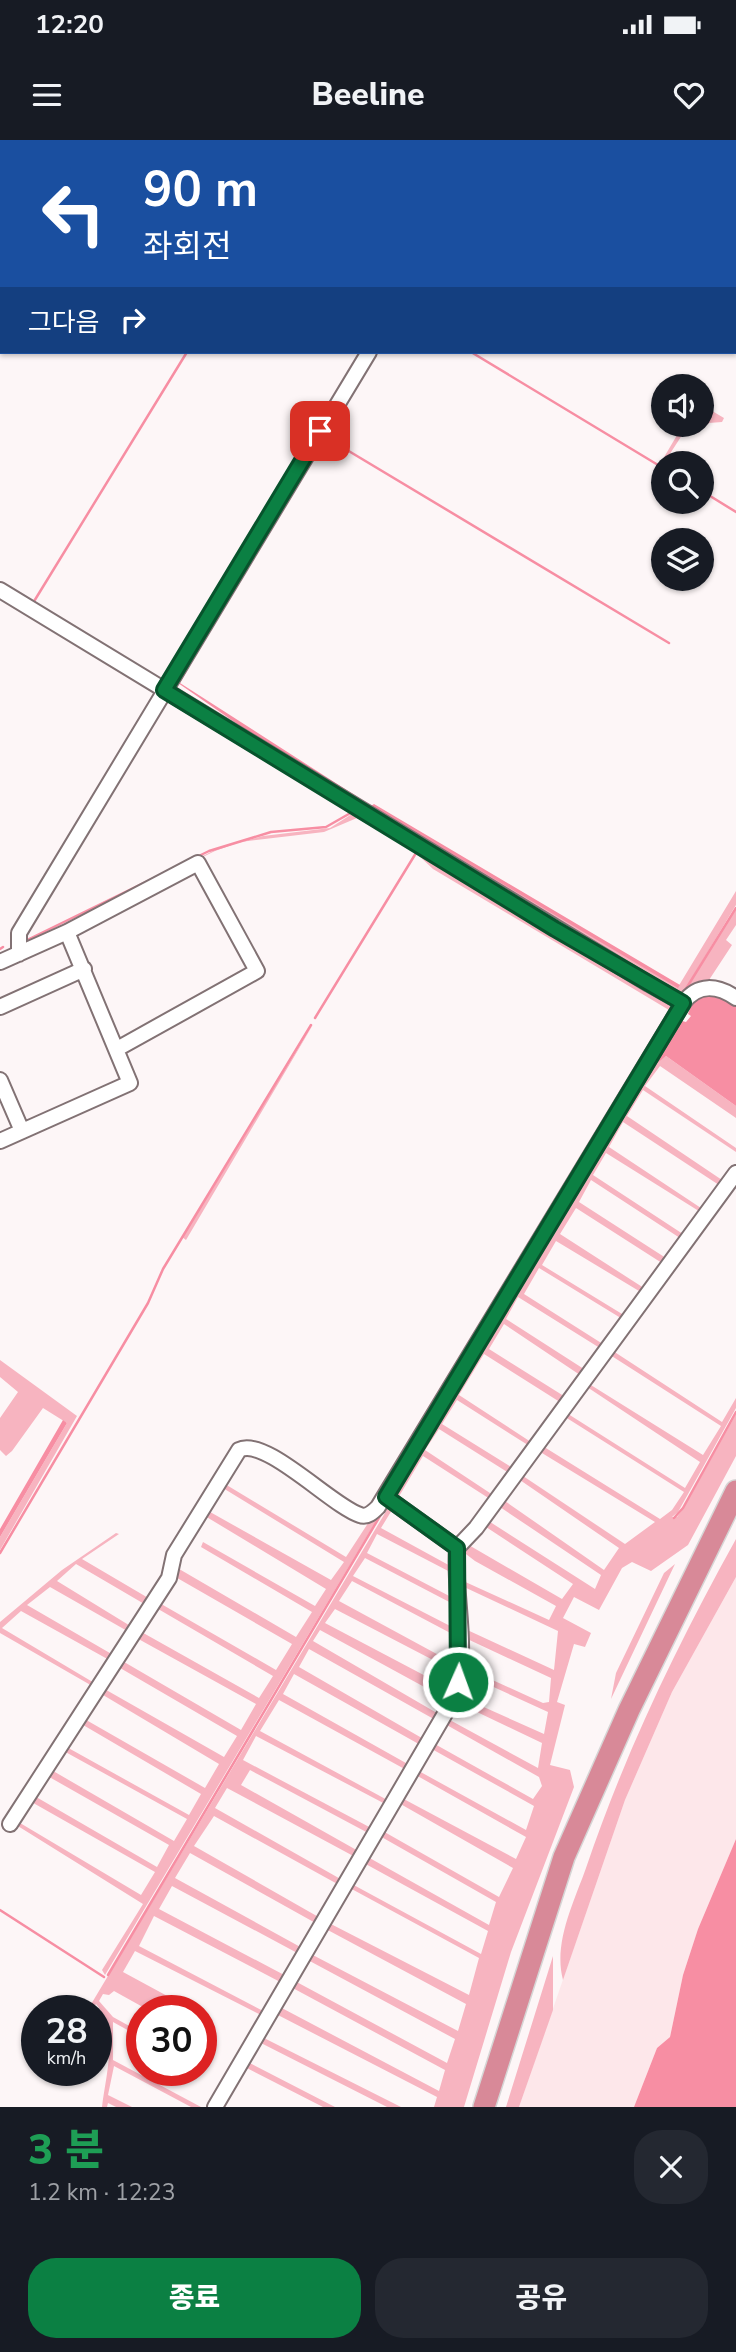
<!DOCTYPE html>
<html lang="ko">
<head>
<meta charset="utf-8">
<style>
	:root { --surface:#171b24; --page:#242831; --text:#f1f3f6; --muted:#9ea1a6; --accent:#0b8043 }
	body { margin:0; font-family:"Nunito Sans","Noto Sans KR",sans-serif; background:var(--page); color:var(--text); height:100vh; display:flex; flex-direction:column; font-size:26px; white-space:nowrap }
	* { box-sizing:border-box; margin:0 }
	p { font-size:23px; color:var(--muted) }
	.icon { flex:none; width:38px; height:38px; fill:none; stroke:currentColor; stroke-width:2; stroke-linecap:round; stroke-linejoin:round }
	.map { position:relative; height:1967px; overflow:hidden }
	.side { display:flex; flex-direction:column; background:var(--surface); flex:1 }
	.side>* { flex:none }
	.guide { position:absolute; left:0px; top:0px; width:737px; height:214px; box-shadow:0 2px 5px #0004; background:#1a4fa0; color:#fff; overflow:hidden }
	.fabs { position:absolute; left:651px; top:234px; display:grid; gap:14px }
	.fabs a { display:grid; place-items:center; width:63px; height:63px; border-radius:50%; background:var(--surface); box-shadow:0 2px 5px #0004; font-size:35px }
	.speed { position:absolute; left:21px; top:1855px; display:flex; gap:14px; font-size:35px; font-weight:700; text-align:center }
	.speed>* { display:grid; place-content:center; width:91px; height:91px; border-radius:50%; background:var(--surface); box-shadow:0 2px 5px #0004; line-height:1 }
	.speed small { font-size:18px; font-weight:400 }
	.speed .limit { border:10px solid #d22; background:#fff; color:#111 }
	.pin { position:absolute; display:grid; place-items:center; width:60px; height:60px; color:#fff; margin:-30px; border-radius:14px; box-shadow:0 4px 10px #0006 }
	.me { position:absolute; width:77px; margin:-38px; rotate:2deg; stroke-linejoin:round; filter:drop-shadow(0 0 5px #0008) }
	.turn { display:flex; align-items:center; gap:24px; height:147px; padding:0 28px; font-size:32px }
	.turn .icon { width:91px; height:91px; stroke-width:2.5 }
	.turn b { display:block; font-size:49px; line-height:60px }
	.then { display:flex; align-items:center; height:66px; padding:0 28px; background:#0003; gap:14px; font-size:26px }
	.round { display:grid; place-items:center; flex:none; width:74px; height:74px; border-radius:28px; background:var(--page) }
	.headline { display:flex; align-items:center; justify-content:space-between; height:119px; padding:0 28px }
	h1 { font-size:42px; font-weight:800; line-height:52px; color:#1e9e55 }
	.primary-button { display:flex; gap:14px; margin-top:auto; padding:14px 28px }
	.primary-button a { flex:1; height:80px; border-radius:28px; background:var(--accent); color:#fff; font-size:28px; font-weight:800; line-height:80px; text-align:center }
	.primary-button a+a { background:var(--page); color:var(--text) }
	.status { display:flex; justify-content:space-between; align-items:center; height:49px; padding:0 35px; background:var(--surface); direction:ltr }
	.status svg { height:19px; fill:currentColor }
	header { display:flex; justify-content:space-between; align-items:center; height:91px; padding:0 28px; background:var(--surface); font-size:32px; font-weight:800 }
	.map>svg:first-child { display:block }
	.built { fill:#fde7ea }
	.green { fill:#f7b4c0 }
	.water { fill:#f78ea3 }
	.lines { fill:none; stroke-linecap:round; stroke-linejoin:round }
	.stream { stroke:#f78ea3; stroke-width:2.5 }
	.minor-casing { stroke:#827274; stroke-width:18 }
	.highway-casing { stroke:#d6d5d5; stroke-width:24 }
	.minor { stroke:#fff; stroke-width:14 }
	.highway { stroke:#d88998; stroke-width:21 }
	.route-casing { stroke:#07532c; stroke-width:18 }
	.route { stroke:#0b8043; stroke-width:12 }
</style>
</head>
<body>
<div class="status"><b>12:20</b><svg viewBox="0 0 49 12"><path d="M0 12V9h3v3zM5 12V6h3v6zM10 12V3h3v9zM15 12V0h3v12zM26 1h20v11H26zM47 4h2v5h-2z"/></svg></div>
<header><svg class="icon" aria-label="menu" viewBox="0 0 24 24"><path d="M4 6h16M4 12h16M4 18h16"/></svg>Beeline<svg class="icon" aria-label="heart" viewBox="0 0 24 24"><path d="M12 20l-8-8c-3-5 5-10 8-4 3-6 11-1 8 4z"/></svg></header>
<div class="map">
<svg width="736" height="1967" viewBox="0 0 736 1967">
	<rect width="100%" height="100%" fill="#fdf6f7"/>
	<path class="built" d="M 736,1437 L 736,1699 L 698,1789 L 683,1835 L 670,1897 L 657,1908 L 634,1967 L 519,1967 L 625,1660 L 672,1552 Z"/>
	<path class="green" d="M 702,265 L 724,278 L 722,282 L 709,283 L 698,293 L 688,286 L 662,326 L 660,324 L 683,285 L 702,285 Z
		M 371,666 L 678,847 L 736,751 L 736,765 L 684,851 L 736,769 L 736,785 L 726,800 L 732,805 L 709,840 L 732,847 L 736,853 L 685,855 L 670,850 L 367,668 Z
		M 355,672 L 677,868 L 674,873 L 433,729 L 417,714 L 357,678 L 324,692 L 240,702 L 215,711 L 28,803 L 219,708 L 263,696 L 330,688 Z
		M 314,883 L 186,1100 L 182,1097 Z
		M 666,916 L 736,966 L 736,978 L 660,926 L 645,946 L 736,1008 L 736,1012 L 643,950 L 627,976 L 725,1042 L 722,1047 L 623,982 L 609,1007 L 704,1070 L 702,1073 L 606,1013 L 593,1035 L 686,1096 L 683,1100 L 591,1040 L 579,1062 L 669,1120 L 665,1125 L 576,1068 L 560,1094 L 647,1150 L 644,1154 L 556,1101 L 542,1125 L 627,1177 L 624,1180 L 539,1128 L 524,1154 L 606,1206 L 603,1210 L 518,1157 L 506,1179 L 587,1231 L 583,1237 L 504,1184 L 489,1209 L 567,1258 L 563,1264 L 484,1214 L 459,1255 L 534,1304 L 531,1307 L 457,1260 L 442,1284 L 516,1330 L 512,1335 L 439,1289 L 425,1310 L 496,1357 L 493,1361 L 423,1316 L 398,1358 L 459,1402 L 393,1357 L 614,988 L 655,923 Z
		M 610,1209 L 722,1282 L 736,1258 L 736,1268 L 678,1372 L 672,1377 L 677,1377 L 683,1369 L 736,1274 L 736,1316 L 688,1405 L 651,1431 L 632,1422 L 622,1428 L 599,1470 L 574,1457 L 563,1478 L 591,1493 L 585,1507 L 574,1504 L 557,1562 L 565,1565 L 550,1625 L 570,1630 L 574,1647 L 511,1812 L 464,1967 L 434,1967 L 437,1957 L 274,1873 L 278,1866 L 439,1951 L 445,1930 L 289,1846 L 293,1840 L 447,1923 L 455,1899 L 306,1819 L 309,1813 L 458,1891 L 466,1864 L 324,1788 L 327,1782 L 469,1855 L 479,1818 L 348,1747 L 350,1743 L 481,1814 L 488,1791 L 362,1722 L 366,1716 L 489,1785 L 496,1762 L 378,1695 L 381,1690 L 499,1757 L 513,1728 L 397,1662 L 400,1657 L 516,1719 L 526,1697 L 414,1634 L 417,1630 L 526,1690 L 534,1666 L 430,1608 L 433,1603 L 533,1659 L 542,1646 L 539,1637 L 445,1584 L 448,1579 L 538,1628 L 542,1603 L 456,1562 L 459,1556 L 544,1594 L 548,1572 L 463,1533 L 464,1527 L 543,1563 L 549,1562 L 551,1538 L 463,1497 L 463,1488 L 554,1530 L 558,1491 L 462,1446 L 461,1440 L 549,1480 L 556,1466 L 475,1421 L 462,1411 L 467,1404 L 562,1459 L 573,1444 L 483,1385 L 487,1380 L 595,1449 L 601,1435 L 497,1365 L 502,1359 L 604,1430 L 619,1408 L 517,1338 L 520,1334 L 625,1404 L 655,1382 L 537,1310 L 541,1305 L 660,1379 L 672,1370 L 684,1352 L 562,1275 L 565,1272 L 685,1348 L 700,1322 L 584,1245 L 586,1242 L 703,1315 L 721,1286 L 607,1213 Z
		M 0,1220 L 77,1276 L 0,1410 L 0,1397 L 67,1283 L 43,1268 L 12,1311 L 6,1316 L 0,1310 L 0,1278 L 18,1252 L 0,1237 Z
		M 220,1341 L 346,1417 L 374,1374 L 386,1362 L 429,1392 L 392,1370 L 381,1388 L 454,1428 L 454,1434 L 377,1394 L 367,1413 L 455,1459 L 455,1465 L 365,1418 L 353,1436 L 456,1489 L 456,1496 L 352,1441 L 339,1461 L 457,1525 L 456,1532 L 335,1469 L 325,1483 L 454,1551 L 450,1561 L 320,1490 L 313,1501 L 442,1576 L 439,1582 L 309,1509 L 299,1527 L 427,1601 L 424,1607 L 294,1534 L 283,1554 L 413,1627 L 410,1632 L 279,1560 L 260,1591 L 391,1662 L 389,1666 L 256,1596 L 243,1620 L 373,1689 L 370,1694 L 250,1630 L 241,1645 L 360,1712 L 357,1718 L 227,1648 L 215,1668 L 344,1741 L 341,1746 L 214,1676 L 194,1706 L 322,1779 L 319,1785 L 190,1713 L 175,1738 L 304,1809 L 301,1815 L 172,1746 L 159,1769 L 288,1837 L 284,1844 L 154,1776 L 139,1806 L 267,1873 L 265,1877 L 135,1811 L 123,1832 L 195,1871 L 150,1871 L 114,1851 L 109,1855 L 103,1854 L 99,1861 L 113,1877 L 142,1893 L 142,1898 L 113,1882 L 113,1920 L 201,1967 L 191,1967 L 114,1926 L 108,1955 L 132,1967 L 116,1967 L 108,1963 L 107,1967 L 102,1967 C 106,1934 119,1891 96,1864 L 91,1871 L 87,1871 L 388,1368 L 385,1366 L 105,1835 L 102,1830 L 143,1764 L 13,1683 L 15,1680 L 141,1755 L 155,1732 L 28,1660 L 31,1654 L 157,1727 L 169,1705 L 44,1634 L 48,1628 L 174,1701 L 187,1679 L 60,1609 L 63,1605 L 189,1675 L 201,1654 L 78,1582 L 81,1577 L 205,1648 L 219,1624 L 98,1552 L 101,1547 L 224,1617 L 237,1596 L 115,1525 L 119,1519 L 241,1590 L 256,1564 L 133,1496 L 138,1490 L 259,1558 L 273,1536 L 153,1466 L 156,1461 L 276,1530 L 292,1504 L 172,1435 L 174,1426 L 296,1497 L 312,1472 L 201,1407 L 203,1402 L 315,1466 L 326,1449 L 200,1373 L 203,1368 L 331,1440 L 344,1422 L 218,1345 Z
		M 116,1393 L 119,1394 L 82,1419 L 150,1459 L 146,1465 L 76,1424 L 57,1441 L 132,1487 L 129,1492 L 50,1447 L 27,1465 L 115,1516 L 111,1521 L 21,1471 L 2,1488 L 96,1544 L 94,1547 L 0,1493 L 0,1482 L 62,1430 Z
		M 736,1399 L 736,1437 L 672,1552 L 625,1660 L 563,1840 C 553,1803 574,1762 586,1728 C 625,1613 677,1505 736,1399 Z
		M 675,1424 L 611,1559 L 616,1533 L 664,1433 Z
		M 553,1816 L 553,1870 L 519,1967 L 506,1967 Z
		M 260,1896 L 401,1967 L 387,1967 L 257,1901 Z
		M 246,1921 L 335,1967 L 323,1967 L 243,1926 Z"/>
	<path class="water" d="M 359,239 L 322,307 L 247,426 L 180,543 L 370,665 L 246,590 L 178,543 L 188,518 Z
		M 374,664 L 680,845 L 678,848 L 371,666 Z
		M 695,853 L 717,855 L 736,866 L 736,966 L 666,916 L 647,931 L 682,881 L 686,882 L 691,876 L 688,874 Z
		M 63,1280 L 67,1283 L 0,1397 L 0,1389 Z
		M 736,1699 L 736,1967 L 634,1967 L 657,1908 L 670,1897 L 683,1835 L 698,1789 Z"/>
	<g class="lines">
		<path class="stream" d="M 123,0 L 126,2
			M 275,0 L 278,2
			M 148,2 L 149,0
			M 319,2 L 320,0
			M 471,212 L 663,328
			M 327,298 L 669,503
			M 702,351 L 736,372
			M 33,463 L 187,212
			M 23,802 L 209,711 L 271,692 L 326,687 L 354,671
			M 0,809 L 3,807
			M 684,852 L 736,768
			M 315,878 L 416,713
			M 674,1378 L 683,1368 L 736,1272
			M 0,1413 L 148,1163 L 163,1129 L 311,885
			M 0,1770 L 104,1837
			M 108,1835 L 383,1371"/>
		<defs>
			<path id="minor" d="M 496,2 L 497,0
				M 0,450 L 649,844 L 683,863 C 698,843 717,845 736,858
				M 19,814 L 19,793 L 369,212
				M 0,822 L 67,792 L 198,723 L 257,831 L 117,909
				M 0,867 L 84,829
				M 0,940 L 22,991
				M 0,1001 L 130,943 L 67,792
				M 386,1357 L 457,1408
				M 10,1684 L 169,1438 L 174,1415 L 239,1310 C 265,1296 333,1367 360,1375 C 367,1378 373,1372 378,1367 L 683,863
				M 215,1967 L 453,1560 C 471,1513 453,1456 457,1408 L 476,1388 L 736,1033"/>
			<path id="highway" d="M 484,1967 L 564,1717 L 629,1570 L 736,1351"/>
		</defs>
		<use href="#minor" class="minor-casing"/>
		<use href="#highway" class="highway-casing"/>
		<use href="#minor" class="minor"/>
		<use href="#highway" class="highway"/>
	</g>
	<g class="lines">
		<defs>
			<path id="route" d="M 320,291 L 164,550 L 555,789 L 683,863 L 386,1357 L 457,1408 L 458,1542"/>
		</defs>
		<use href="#route" class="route-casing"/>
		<use href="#route" class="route"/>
	</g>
</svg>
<div class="fabs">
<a><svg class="icon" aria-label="sound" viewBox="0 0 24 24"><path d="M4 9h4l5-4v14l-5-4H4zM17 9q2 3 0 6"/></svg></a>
<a><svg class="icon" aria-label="search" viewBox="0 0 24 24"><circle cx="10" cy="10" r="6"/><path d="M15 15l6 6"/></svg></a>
<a><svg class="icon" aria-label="layers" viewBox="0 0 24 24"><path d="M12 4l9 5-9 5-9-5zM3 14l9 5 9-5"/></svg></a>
</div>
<div class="speed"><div>28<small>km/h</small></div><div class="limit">30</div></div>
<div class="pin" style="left:320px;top:291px;background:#d93025"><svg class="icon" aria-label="arrive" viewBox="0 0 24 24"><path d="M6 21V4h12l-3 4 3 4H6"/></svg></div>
<svg class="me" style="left:458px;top:1542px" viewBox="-20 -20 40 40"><circle r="17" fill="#0b8043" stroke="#fff" stroke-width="3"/><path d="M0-11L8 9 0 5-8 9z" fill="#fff"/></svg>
<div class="guide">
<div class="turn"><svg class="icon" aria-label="left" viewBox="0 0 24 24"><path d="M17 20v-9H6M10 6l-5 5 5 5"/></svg><div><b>90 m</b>좌회전</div></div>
<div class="then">그다음<svg class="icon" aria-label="right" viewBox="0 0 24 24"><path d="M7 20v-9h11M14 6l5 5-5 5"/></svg></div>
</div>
</div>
<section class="side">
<div class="headline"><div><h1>3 분</h1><p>1.2 km · 12:23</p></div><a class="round"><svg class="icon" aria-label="close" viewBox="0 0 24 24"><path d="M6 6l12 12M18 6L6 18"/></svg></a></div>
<div class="primary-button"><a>종료</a><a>공유</a></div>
</section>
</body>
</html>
